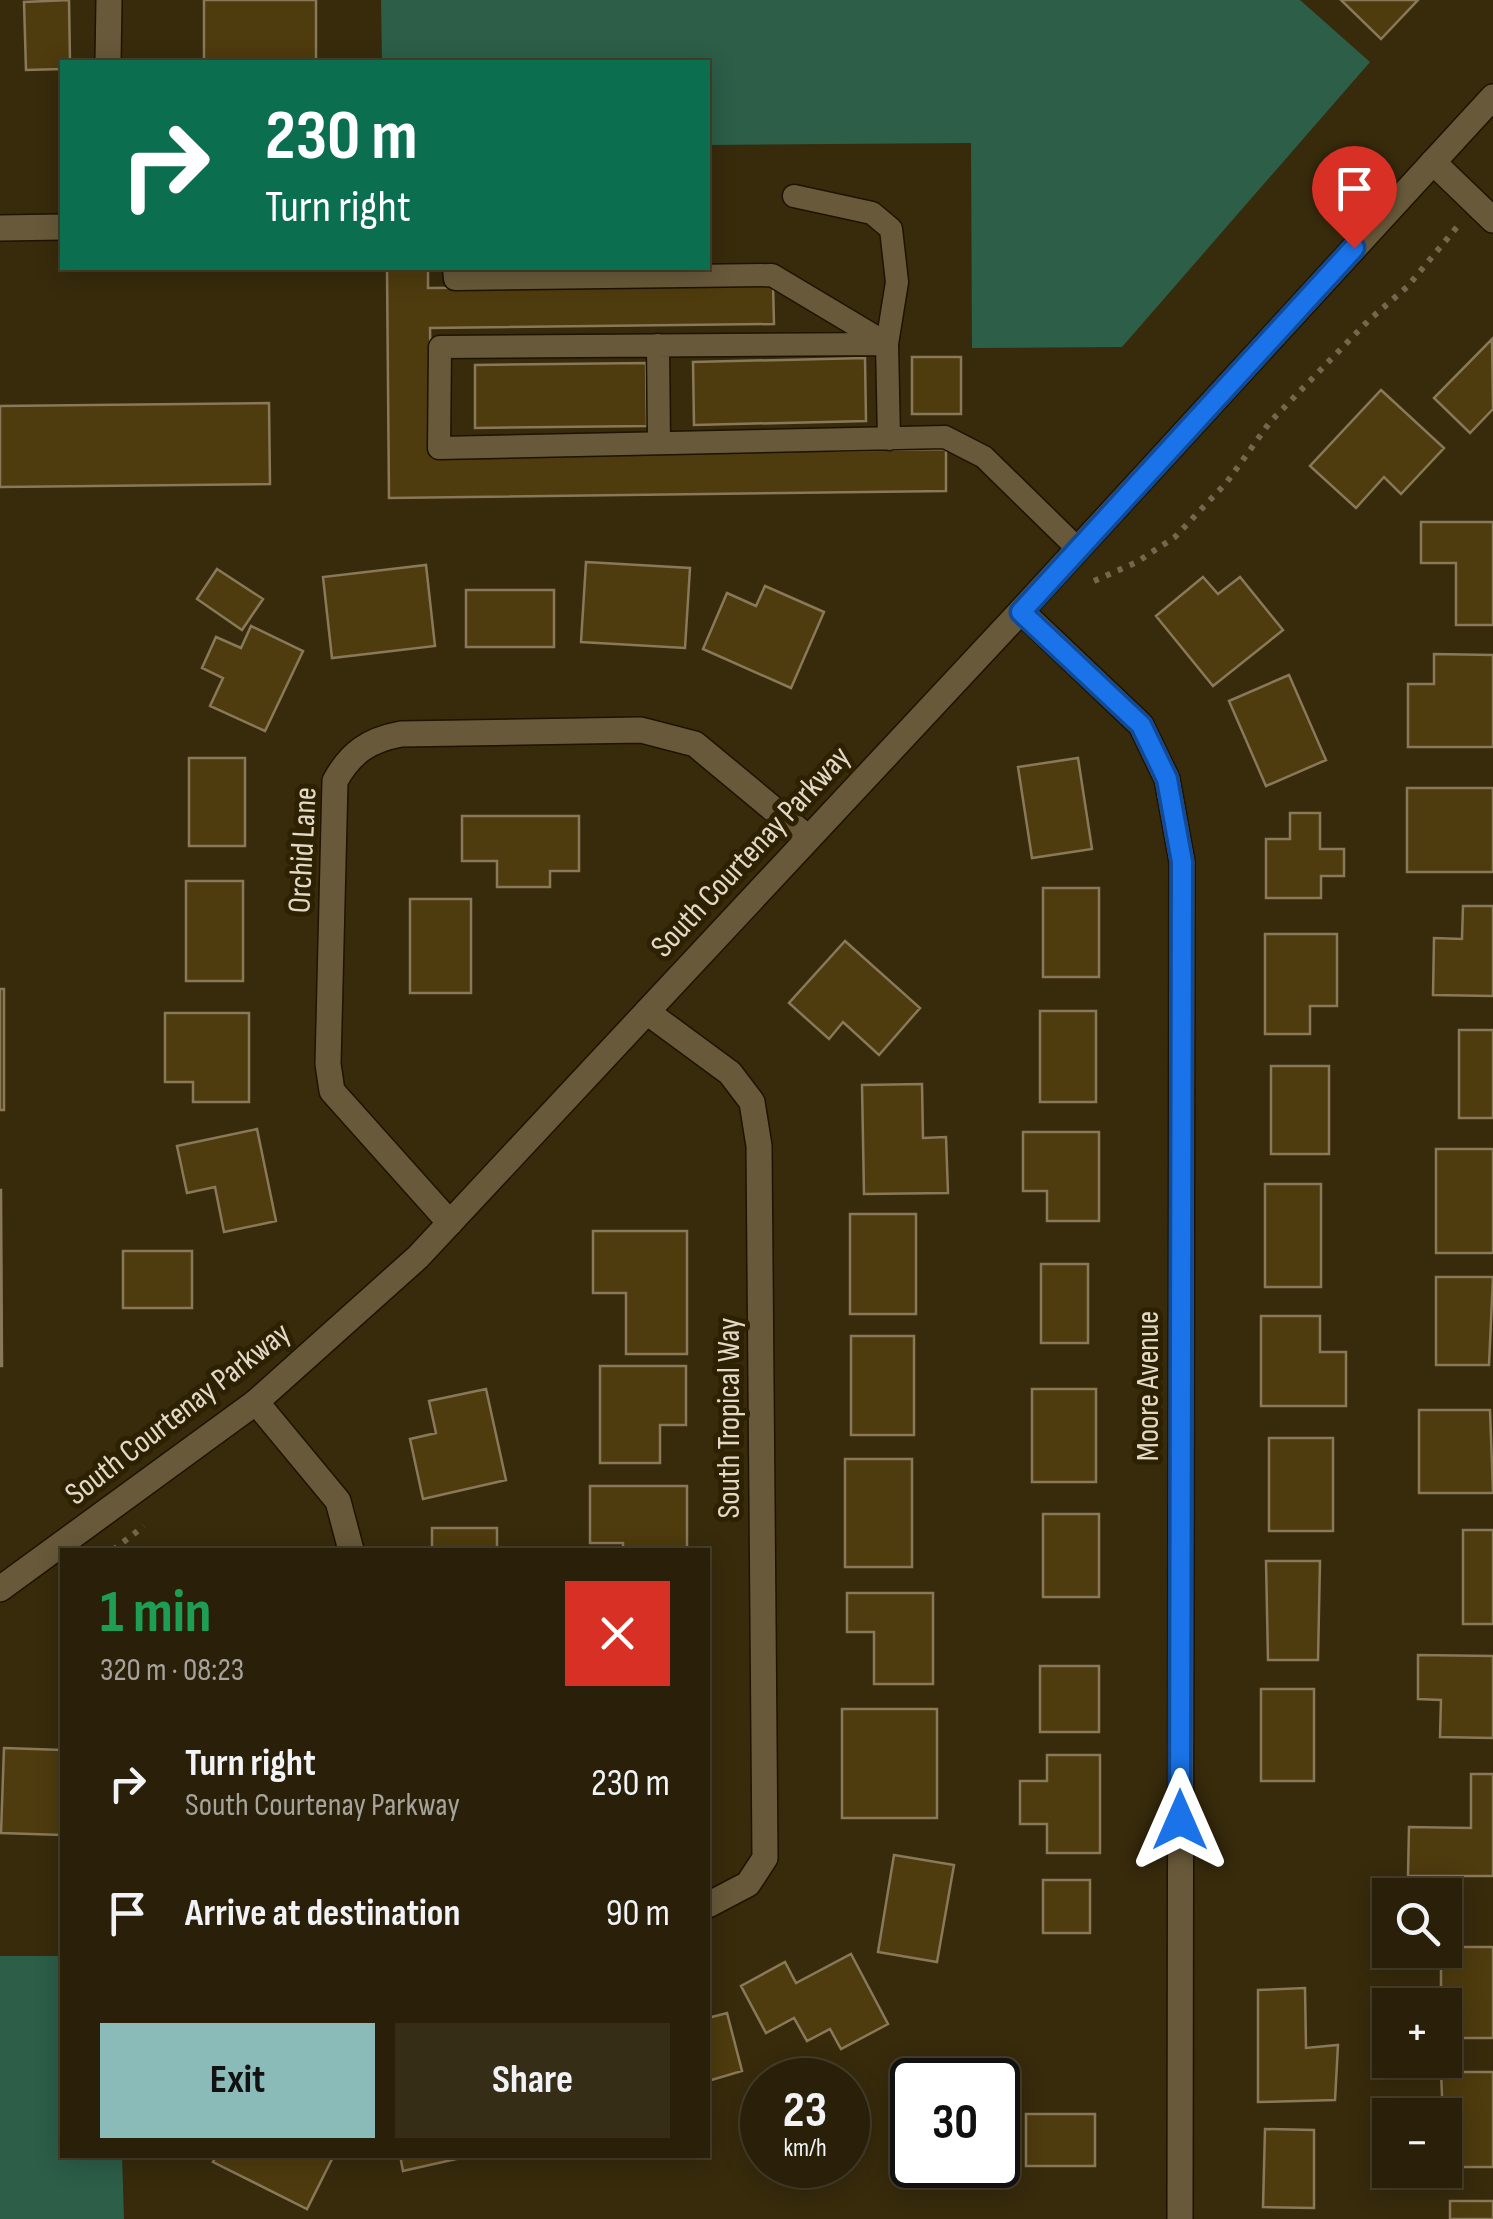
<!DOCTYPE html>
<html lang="en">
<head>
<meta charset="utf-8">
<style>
	:root { --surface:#2a2009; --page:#362d17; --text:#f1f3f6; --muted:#a5a39c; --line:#463e2a; --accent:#8bbbb9 }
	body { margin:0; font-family:"Sofia Sans Condensed",sans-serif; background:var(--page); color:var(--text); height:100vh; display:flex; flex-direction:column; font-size:38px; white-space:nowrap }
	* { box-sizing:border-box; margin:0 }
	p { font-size:32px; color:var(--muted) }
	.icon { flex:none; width:55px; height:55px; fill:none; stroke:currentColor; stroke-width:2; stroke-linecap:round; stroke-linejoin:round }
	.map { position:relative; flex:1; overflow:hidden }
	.details { position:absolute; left:60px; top:1548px; width:650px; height:610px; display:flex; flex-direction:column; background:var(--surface); border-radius:0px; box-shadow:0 5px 25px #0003,0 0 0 2px var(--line) }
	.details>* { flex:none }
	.banner { position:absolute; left:60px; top:60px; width:650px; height:210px; border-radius:0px; box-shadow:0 5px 25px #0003,0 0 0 2px var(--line); background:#0b6e4f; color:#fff; overflow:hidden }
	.controls { position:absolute; left:1372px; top:1878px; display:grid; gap:20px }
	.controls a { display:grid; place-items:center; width:90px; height:90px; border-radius:0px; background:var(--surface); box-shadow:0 5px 25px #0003,0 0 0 2px var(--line); font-size:50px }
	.speed { position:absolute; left:740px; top:2058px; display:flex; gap:20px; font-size:50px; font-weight:700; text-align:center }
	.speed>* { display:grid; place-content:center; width:130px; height:130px; border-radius:50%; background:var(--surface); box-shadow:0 5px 25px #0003,0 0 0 2px var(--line); line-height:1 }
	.speed small { font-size:25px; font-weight:400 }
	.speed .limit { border:5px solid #111; border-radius:15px; background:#fff; color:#111 }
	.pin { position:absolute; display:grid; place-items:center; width:85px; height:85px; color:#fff; margin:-102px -42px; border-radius:50% 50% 50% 0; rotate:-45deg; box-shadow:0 0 10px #0007 }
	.pin .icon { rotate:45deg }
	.me { position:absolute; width:110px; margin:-55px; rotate:0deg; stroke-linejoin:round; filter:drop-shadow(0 0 8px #0008) }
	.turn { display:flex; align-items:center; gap:35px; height:210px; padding:0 40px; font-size:45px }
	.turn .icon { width:130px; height:130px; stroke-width:2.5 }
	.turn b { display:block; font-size:70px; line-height:85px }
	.round { display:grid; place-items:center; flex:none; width:105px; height:105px; border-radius:0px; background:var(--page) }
	.head { display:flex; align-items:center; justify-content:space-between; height:170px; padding:0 40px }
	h1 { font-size:60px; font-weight:700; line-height:75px; color:#1e9e55 }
	.action { display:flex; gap:20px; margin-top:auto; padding:20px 40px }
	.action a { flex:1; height:115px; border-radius:0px; background:var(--accent); color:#111; font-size:40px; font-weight:700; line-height:115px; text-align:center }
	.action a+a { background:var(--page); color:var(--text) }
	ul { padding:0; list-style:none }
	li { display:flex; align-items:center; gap:30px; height:130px; padding:0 40px }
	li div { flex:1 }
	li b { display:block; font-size:38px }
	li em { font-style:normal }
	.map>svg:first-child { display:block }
	.green { fill:#2c5e48 }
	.building { fill:#4e3b0e; stroke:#897959; stroke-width:2.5 }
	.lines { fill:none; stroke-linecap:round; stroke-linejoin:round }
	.lane-casing { stroke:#1e1300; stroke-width:25 }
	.street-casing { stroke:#1e1300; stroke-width:28 }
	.secondary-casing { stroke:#1e1300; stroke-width:28 }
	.path { stroke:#73684d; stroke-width:6; stroke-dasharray:5 8; stroke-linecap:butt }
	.lane { stroke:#68593a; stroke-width:22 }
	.street { stroke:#68593a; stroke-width:25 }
	.secondary { stroke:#68593a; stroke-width:25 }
	.route-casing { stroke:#114b97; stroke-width:25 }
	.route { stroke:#1a73e8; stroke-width:18 }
	.labels { text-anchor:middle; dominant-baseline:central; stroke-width:10; stroke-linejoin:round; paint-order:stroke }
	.street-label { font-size:32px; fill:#e2d9c8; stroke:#2e2102 }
</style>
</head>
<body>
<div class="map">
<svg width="1493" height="2219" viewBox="0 0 1493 2219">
	<rect width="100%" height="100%" fill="#382b0c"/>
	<path class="green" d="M 381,0 L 1300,0 L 1370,62 L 1122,347 L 972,348 L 971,143 L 708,145 L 708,62 L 382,62 Z
		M 0,1956 L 62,1956 L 62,2155 L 122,2155 L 124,2219 L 0,2219 Z"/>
	<path class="building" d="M 69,0 L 70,62 L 62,62 L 62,69 L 26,70 L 24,2 Z
		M 204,0 L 316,0 L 316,62 L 204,62 Z
		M 1341,0 L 1418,0 L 1381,39 Z
		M 387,268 L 428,268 L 428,288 L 773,285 L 774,324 L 430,328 L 432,455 L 946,449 L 946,491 L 389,498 Z
		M 1492,339 L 1493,409 L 1470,433 L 1434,398 Z
		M 912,357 L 961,357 L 961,414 L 912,414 Z
		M 865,358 L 866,421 L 694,425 L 693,362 Z
		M 646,363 L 647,426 L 475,428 L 475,365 Z
		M 1381,390 L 1444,448 L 1401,494 L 1384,477 L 1356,508 L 1310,466 Z
		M 269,403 L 270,484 L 0,487 L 0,406 Z
		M 1421,522 L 1493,522 L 1493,625 L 1456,625 L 1456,563 L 1421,563 Z
		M 586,562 L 690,568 L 685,648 L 581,642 Z
		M 426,565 L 435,646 L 332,658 L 323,577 Z
		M 217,569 L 263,599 L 242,630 L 197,599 Z
		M 1203,577 L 1218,594 L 1240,577 L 1283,630 L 1213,686 L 1156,616 Z
		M 765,586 L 824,612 L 791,688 L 703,649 L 727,593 L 756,606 Z
		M 466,590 L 554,590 L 554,647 L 466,647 Z
		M 251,626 L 303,651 L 265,731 L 210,706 L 223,678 L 202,668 L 216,637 L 241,648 Z
		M 1434,654 L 1493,655 L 1493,747 L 1408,747 L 1408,684 L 1434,684 Z
		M 1289,675 L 1326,760 L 1266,786 L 1229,701 Z
		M 189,758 L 245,758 L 245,846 L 189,846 Z
		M 1078,758 L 1092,849 L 1032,858 L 1018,767 Z
		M 1407,788 L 1493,788 L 1493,872 L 1407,872 Z
		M 1290,813 L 1320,813 L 1320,849 L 1344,849 L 1344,876 L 1321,876 L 1321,898 L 1266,898 L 1266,839 L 1290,839 Z
		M 462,816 L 579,816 L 579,871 L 550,871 L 550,887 L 497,887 L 497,861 L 462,861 Z
		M 186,881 L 243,881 L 243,981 L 186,981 Z
		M 1043,888 L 1099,888 L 1099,977 L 1043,977 Z
		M 410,899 L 471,899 L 471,993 L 410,993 Z
		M 1463,906 L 1493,906 L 1493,996 L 1433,995 L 1434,938 L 1462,939 Z
		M 1265,934 L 1337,934 L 1337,1006 L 1310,1006 L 1310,1034 L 1265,1034 Z
		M 845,941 L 920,1008 L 879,1055 L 843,1022 L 829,1039 L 789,1003 Z
		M 0,989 L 4,989 L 4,1110 L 0,1110 Z
		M 1040,1011 L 1096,1011 L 1096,1102 L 1040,1102 Z
		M 165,1013 L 249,1013 L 249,1102 L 193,1102 L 193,1082 L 165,1082 Z
		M 1459,1030 L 1493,1030 L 1493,1118 L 1459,1118 Z
		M 1271,1066 L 1329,1066 L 1329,1154 L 1271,1154 Z
		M 922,1084 L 923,1138 L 946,1137 L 948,1193 L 864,1194 L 862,1085 Z
		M 257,1129 L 276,1221 L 224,1232 L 215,1187 L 187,1193 L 177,1146 Z
		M 1023,1132 L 1099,1132 L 1099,1221 L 1047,1221 L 1047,1191 L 1023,1191 Z
		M 1436,1149 L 1493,1149 L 1493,1253 L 1436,1253 Z
		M 1265,1184 L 1321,1184 L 1321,1287 L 1265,1287 Z
		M 0,1190 L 1,1190 L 2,1366 L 0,1366 Z
		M 850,1214 L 916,1214 L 916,1314 L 850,1314 Z
		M 593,1231 L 687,1231 L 687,1354 L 626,1354 L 626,1293 L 593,1293 Z
		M 123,1251 L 192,1251 L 192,1308 L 123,1308 Z
		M 1041,1264 L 1088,1264 L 1088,1343 L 1041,1343 Z
		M 1436,1277 L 1493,1277 L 1489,1365 L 1436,1365 Z
		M 1261,1316 L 1320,1316 L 1320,1352 L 1346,1352 L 1346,1406 L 1261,1406 Z
		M 851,1336 L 914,1336 L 914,1435 L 851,1435 Z
		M 600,1366 L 686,1366 L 686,1425 L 660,1425 L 660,1463 L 600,1463 Z
		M 486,1389 L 506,1480 L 423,1499 L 410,1439 L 436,1433 L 429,1401 Z
		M 1032,1389 L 1096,1389 L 1096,1482 L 1032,1482 Z
		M 1419,1410 L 1490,1410 L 1493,1493 L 1419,1493 Z
		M 1269,1438 L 1333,1438 L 1333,1531 L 1269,1531 Z
		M 845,1459 L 912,1459 L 912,1567 L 845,1567 Z
		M 590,1486 L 687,1486 L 687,1550 L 623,1550 L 623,1543 L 590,1543 Z
		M 1043,1514 L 1099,1514 L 1099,1597 L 1043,1597 Z
		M 432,1528 L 497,1528 L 497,1550 L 432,1550 Z
		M 1463,1530 L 1493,1530 L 1493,1624 L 1463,1624 Z
		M 1266,1561 L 1320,1561 L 1318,1660 L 1268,1660 Z
		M 847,1593 L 933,1593 L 933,1684 L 874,1684 L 874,1632 L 847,1632 Z
		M 1418,1655 L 1493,1656 L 1493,1738 L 1440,1737 L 1441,1700 L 1418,1699 Z
		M 1040,1666 L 1099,1666 L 1099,1732 L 1040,1732 Z
		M 1261,1689 L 1314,1689 L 1314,1781 L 1261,1781 Z
		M 842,1709 L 937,1709 L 937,1818 L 842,1818 Z
		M 4,1748 L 62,1750 L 62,1835 L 1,1833 Z
		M 1047,1755 L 1100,1755 L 1100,1853 L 1047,1853 L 1047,1824 L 1020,1824 L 1020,1781 L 1047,1781 Z
		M 1471,1774 L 1493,1774 L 1493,1876 L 1408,1876 L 1409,1827 L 1471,1828 Z
		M 894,1855 L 954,1865 L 937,1962 L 878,1952 Z
		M 1043,1880 L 1090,1880 L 1090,1933 L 1043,1933 Z
		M 1445,1947 L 1493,1947 L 1493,2038 L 1445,2038 L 1445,2005 L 1441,2005 L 1441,1950 Z
		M 851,1954 L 888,2024 L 841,2049 L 830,2029 L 807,2041 L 794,2018 L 766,2033 L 741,1986 L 785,1962 L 796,1983 Z
		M 1305,1988 L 1306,2048 L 1338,2045 L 1335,2100 L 1258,2102 L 1258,1990 Z
		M 727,2013 L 742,2071 L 708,2081 L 708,2018 Z
		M 1441,2072 L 1493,2072 L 1493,2167 L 1445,2167 Z
		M 1026,2114 L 1095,2114 L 1095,2166 L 1026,2166 Z
		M 1265,2129 L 1314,2130 L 1314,2208 L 1263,2207 Z
		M 217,2155 L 334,2155 L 307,2209 L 213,2162 Z
		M 400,2155 L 474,2155 L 403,2171 Z
		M 1450,2201 L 1493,2201 L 1493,2219 L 1450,2219 Z"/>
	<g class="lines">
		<defs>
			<path id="lane" d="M 794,196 L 872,213 L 891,229 L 897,282 L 887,344 L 889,439
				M 454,268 L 455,279 L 772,275 L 884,342
				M 887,344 L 440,347 L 439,448 L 945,437 L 984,457 L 1078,549
				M 658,345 L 659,443"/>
			<path id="street" d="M 108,62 L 109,0
				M 1433,162 L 1493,220
				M 0,228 L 62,227
				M 1021,611 L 1141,725 L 1167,779 L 1182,862 L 1180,2219
				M 647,1012 L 730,1073 L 752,1102 L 759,1146 L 765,1858 L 748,1884 L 708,1905
				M 450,1223 L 332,1091 L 328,1064 L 335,781 C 351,752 369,740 401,734 L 641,730 L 695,744 L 807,837
				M 256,1402 L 338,1501 L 351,1550"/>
			<path id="secondary" d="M 0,1589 L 256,1402 L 418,1257 L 1021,611 L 1493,97"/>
		</defs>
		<use href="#lane" class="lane-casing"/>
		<use href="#street" class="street-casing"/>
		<use href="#secondary" class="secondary-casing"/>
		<path class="path" d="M 1094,581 L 1137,562 L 1175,537 L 1227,482 L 1270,422 L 1369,320 L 1407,287 L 1457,227
			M 113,1550 L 144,1526"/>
		<use href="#lane" class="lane"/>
		<use href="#street" class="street"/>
		<use href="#secondary" class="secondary"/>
	</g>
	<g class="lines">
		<defs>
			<path id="route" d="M 1180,1820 L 1182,862 L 1167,779 L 1141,725 L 1021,612 L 1354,248"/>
		</defs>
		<use href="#route" class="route-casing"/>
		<use href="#route" class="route"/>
	</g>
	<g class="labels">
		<g class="street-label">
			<text transform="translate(303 850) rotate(-87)">Orchid Lane</text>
			<text transform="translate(751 852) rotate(-47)">South Courtenay Parkway</text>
			<text transform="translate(1148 1386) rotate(-90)">Moore Avenue</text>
			<text transform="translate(178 1414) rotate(-38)">South Courtenay Parkway</text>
			<text transform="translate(729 1418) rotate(-90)">South Tropical Way</text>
		</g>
	</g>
</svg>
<div class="controls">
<a><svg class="icon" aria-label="search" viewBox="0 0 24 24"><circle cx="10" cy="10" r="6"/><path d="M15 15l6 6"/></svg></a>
<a>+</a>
<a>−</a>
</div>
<div class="speed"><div>23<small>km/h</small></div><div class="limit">30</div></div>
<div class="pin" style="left:1354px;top:248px;background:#d93025"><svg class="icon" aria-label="arrive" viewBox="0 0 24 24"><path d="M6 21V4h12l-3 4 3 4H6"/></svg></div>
<svg class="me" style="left:1180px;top:1820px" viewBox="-20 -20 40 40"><path d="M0-17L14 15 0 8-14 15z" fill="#1a73e8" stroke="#fff" stroke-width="4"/></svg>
<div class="banner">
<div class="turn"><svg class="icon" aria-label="right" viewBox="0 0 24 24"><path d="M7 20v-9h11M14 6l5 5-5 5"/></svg><div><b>230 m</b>Turn right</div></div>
</div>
<section class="details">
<div class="head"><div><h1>1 min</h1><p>320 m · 08:23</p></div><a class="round" style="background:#d93025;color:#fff"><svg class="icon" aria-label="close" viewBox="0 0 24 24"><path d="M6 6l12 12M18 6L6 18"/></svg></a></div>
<ul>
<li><svg class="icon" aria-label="right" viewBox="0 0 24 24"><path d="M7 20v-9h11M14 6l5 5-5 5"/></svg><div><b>Turn right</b><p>South Courtenay Parkway</p></div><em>230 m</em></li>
<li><svg class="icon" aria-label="arrive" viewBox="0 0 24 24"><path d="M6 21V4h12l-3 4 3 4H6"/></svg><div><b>Arrive at destination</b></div><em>90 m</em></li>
</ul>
<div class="action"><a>Exit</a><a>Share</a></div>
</section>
</div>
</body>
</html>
